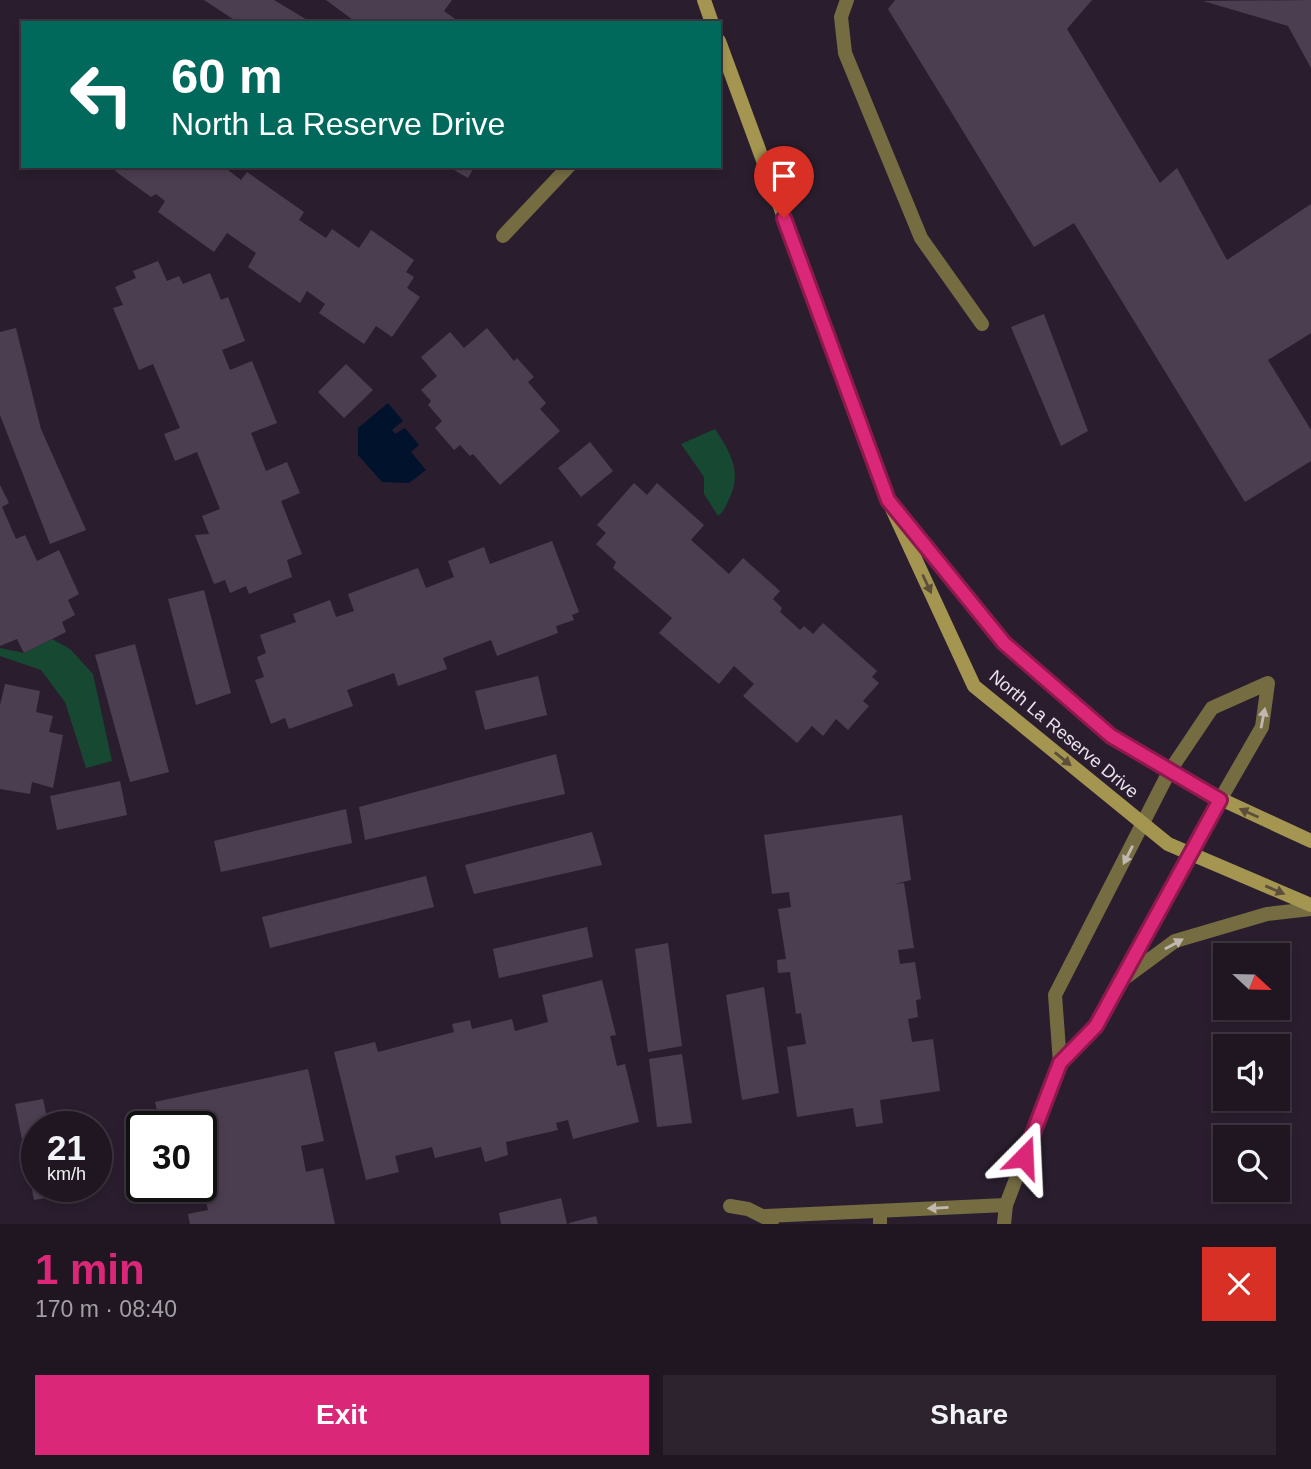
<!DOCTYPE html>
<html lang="en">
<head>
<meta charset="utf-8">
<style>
	:root { --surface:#201622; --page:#2d232f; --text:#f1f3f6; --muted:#a29fa5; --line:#3d3540; --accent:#db2777 }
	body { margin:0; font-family:Arial,sans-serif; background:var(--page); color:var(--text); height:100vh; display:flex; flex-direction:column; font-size:26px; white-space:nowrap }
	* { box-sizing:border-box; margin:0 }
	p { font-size:23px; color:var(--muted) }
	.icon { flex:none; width:38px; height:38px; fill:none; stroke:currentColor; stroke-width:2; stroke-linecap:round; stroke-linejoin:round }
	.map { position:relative; height:1224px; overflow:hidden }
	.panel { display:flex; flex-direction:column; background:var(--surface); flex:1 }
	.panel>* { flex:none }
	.guide { position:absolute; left:21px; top:21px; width:700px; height:147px; border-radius:0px; box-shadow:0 4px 10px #0003,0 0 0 2px var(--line); background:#00695c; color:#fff; overflow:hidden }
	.needle { width:46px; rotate:112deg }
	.tools { position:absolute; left:1213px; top:943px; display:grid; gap:14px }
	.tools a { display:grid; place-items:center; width:77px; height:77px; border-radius:0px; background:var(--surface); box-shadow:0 4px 10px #0003,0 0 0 2px var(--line); font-size:35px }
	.speed { position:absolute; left:21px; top:1111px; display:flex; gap:14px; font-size:35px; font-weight:700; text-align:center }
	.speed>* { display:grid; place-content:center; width:91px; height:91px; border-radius:50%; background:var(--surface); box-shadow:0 4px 10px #0003,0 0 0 2px var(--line); line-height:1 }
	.speed small { font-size:18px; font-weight:400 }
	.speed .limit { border:4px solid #111; border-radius:10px; background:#fff; color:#111 }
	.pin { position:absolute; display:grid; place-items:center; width:60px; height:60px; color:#fff; margin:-72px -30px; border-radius:50% 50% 50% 0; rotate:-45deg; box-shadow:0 0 7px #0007 }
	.pin .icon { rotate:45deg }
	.me { position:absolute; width:77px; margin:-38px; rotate:21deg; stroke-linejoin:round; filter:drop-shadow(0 0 5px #0008) }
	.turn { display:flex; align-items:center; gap:24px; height:147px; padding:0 35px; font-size:32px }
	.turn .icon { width:91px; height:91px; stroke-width:2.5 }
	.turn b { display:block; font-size:49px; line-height:60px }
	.round { display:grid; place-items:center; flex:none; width:74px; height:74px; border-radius:0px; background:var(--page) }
	.head { display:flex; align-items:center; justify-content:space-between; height:119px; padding:0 35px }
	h1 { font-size:42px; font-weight:700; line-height:52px; color:var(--accent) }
	.cta { display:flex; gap:14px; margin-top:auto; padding:14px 35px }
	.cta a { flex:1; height:80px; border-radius:0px; background:var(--accent); color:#fff; font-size:28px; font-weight:700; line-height:80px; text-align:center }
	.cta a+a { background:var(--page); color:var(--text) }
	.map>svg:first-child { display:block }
	.green { fill:#174832 }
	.water { fill:#00122c }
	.building { fill:#4c3e51 }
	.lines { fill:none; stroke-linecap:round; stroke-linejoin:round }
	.lane { stroke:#756c42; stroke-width:14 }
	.street { stroke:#756c42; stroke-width:14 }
	.secondary { stroke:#a49550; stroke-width:14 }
	.oneway { fill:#5b4e3c }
	.oneway2 { fill:#c1b9b1 }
	.route-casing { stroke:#8e194d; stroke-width:18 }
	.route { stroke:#db2777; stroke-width:12 }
	.labels { text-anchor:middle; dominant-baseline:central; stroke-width:7; stroke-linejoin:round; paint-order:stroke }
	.street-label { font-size:18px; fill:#eae2ed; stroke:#2a1e2e }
</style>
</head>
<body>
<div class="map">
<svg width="1311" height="1224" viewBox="0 0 1311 1224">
	<rect width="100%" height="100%" fill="#2a1e2e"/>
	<path class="green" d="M 715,429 C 730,452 742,471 730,497 C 726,505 724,512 718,516 L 704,494 L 704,477 L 681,444 Z
		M 52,639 L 70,649 L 93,674 L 112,761 L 86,768 L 65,702 L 41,670 L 0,656 L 0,648 L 24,653 Z"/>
	<path class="water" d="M 388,403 L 403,421 L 392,430 L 395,434 L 405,428 L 419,445 L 411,452 L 426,470 L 409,483 L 382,482 L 358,455 L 358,428 Z"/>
	<path class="building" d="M 204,0 L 274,0 L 309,21 L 239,23 Z
		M 326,0 L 452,0 L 444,11 L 461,23 L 357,23 Z
		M 895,0 L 1092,0 L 1067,29 L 1160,183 L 1177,168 L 1227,260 L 1311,204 L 1311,333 L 1268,360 L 1311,430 L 1311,461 L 1245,502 L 1074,223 L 1034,247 L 888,9 Z
		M 1311,0 L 1311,68 L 1288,26 L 1203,1 Z
		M 119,166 L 223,166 L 241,180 L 247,172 L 304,212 L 299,220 L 326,238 L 332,229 L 359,248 L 371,230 L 414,260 L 406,272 L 414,277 L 407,288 L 420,297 L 392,337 L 376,326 L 364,344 L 319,313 L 325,304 L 307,291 L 300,303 L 248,267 L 256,253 L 227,233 L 214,252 L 158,212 L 165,201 L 156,194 L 151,197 L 115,171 Z
		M 447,166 L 475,166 L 468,178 Z
		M 158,261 L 167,281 L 179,276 L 183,284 L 210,273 L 221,300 L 228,297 L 245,341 L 222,350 L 230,370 L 252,361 L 277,423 L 251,433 L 266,471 L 287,462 L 300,493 L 281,501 L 302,554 L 287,560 L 292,577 L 249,594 L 246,586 L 230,593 L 225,580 L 214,584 L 195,535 L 209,534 L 202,516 L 220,509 L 197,452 L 175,461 L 164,434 L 180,428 L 153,364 L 139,370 L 113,308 L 123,305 L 115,287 L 136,278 L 133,271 Z
		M 1044,314 L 1088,431 L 1061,446 L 1011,327 Z
		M 16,328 L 41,429 L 86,530 L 50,544 L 0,415 L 0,332 Z
		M 487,328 L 514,361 L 517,358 L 534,377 L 528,382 L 546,403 L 540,409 L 560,431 L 500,485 L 473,454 L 470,456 L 460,445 L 454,450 L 435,428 L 442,421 L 428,405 L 431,401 L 421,390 L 437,376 L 421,357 L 450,332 L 464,348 Z
		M 346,364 L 373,390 L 344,418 L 318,392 Z
		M 590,442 L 613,471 L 581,497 L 558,468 Z
		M 634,483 L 647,495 L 657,483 L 704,525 L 691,540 L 729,574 L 743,558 L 780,591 L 773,599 L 782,608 L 780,612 L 800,630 L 804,626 L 813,634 L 823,623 L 877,671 L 872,677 L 879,683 L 863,701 L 869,706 L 848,730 L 836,719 L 823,736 L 812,726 L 797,743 L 743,696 L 754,684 L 734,666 L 719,684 L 659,633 L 672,618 L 613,568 L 616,562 L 596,544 L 606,533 L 597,525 Z
		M 0,485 L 9,503 L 2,507 L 16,539 L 25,535 L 37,561 L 59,550 L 79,594 L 68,600 L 75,615 L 62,622 L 66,632 L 24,653 L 17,639 L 0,646 Z
		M 552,541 L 579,612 L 572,615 L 574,620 L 556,626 L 558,633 L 497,656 L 491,640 L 443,658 L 447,669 L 398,686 L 394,673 L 347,690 L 353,706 L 289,729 L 285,718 L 271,724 L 255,680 L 264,677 L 257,657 L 266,653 L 260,635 L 296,622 L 293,614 L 330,600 L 336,617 L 354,611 L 348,594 L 418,568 L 426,588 L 454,577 L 448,561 L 484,547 L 490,564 Z
		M 204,590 L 231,693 L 196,705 L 168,599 Z
		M 135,644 L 169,772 L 130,782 L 95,655 Z
		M 538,676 L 547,715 L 485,730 L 475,691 Z
		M 5,684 L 40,691 L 36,712 L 53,716 L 49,732 L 63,735 L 53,788 L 32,782 L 30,794 L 0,789 L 0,705 Z
		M 556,754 L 565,794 L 365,840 L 359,807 Z
		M 120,781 L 127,815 L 57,830 L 50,796 Z
		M 346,809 L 352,843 L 221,872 L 214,841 Z
		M 902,815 L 911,880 L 895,884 L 904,883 L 914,948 L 898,950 L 900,964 L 915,962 L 921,999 L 916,1000 L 918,1017 L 908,1019 L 912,1042 L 933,1039 L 940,1091 L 880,1100 L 883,1123 L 856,1127 L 853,1108 L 797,1117 L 787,1047 L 806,1044 L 801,1013 L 796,1014 L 790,972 L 778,973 L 777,960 L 786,959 L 778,909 L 791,907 L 789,892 L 772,894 L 764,835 Z
		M 592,832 L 602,865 L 474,894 L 465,865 Z
		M 426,876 L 434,907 L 270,948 L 262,917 Z
		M 587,927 L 593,957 L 499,978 L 493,949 Z
		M 668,943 L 682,1046 L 648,1052 L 635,949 Z
		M 602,980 L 616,1035 L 610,1036 L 617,1066 L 625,1064 L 639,1122 L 573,1139 L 568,1120 L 556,1123 L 558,1130 L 506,1142 L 508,1155 L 485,1162 L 481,1147 L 435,1158 L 432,1147 L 395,1156 L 399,1172 L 366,1180 L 334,1052 L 375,1042 L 378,1052 L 454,1032 L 452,1024 L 470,1020 L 472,1029 L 512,1019 L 515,1031 L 548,1022 L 542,995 Z
		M 764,987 L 779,1093 L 742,1100 L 726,995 Z
		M 682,1054 L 692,1123 L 657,1127 L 649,1059 Z
		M 308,1069 L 324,1141 L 301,1146 L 306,1172 L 323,1168 L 335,1224 L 190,1224 L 188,1214 L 208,1210 L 201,1180 L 201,1127 L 161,1127 L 155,1102 Z
		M 43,1099 L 49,1127 L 37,1127 L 37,1186 L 61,1186 L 62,1195 L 34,1200 L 15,1104 Z
		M 561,1198 L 567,1224 L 501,1224 L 499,1213 Z
		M 596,1216 L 598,1224 L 569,1224 L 569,1223 Z"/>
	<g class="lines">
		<path class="lane" d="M 847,0 L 841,17 L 845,53 L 921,238 L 982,324
			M 503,236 L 569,166
			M 1169,772 L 1212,708 L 1268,683 L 1262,727 L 1220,800
			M 730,1206 L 748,1209 L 772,1221
			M 766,1216 L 1006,1205"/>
		<path class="street" d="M 1169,772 L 1055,995 L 1060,1063 L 1096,1026 L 1220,800
			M 1122,980 L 1175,941 L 1267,914 L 1311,909
			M 880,1211 L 880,1224
			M 1004,1224 L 1006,1205 L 1060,1063"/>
		<path class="secondary" d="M 704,0 L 712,23
			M 719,41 L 888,500 L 974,686 L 1168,844 L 1311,905
			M 902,516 L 1004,643 L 1111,736 L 1199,789 L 1311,841"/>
	</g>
	<defs><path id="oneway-solid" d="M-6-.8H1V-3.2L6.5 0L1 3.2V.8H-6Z" transform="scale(1.75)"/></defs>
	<g class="oneway">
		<use href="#oneway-solid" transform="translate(927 584) rotate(65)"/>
		<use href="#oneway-solid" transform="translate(1063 759) rotate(39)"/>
		<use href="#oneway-solid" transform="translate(1249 813) rotate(-156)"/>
		<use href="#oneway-solid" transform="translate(1275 890) rotate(23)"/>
	</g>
	<g class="oneway2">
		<use href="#oneway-solid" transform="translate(1263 718) rotate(-79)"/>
		<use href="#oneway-solid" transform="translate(1128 855) rotate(117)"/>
		<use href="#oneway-solid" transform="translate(1174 944) rotate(-29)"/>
		<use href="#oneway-solid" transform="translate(938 1208) rotate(177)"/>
	</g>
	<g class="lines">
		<defs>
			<path id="route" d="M 784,218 L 888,500 L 1004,643 L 1111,736 L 1220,800 L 1096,1026 L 1060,1063 L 1024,1157"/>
		</defs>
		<use href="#route" class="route-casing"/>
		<use href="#route" class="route"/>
	</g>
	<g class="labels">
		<g class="street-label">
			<text transform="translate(1064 734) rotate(40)">North La Reserve Drive</text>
		</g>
	</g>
</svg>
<div class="tools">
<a><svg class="needle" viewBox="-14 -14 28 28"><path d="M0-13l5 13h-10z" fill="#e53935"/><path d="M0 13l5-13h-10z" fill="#a29fa5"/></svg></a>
<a><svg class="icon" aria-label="sound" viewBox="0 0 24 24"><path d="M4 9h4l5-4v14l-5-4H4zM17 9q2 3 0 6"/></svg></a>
<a><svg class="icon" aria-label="search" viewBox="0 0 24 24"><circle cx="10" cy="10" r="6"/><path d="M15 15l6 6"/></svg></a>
</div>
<div class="speed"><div>21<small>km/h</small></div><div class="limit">30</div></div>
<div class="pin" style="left:784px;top:218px;background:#d93025"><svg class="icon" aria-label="arrive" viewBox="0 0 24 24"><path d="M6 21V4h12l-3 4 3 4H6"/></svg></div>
<svg class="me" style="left:1024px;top:1157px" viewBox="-20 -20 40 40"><path d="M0-17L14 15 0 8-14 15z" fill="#db2777" stroke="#fff" stroke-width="4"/></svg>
<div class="guide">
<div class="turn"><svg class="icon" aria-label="left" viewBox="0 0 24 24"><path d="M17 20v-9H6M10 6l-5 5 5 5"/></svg><div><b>60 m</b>North La Reserve Drive</div></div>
</div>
</div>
<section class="panel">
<div class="head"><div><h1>1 min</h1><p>170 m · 08:40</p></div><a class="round" style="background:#d93025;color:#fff"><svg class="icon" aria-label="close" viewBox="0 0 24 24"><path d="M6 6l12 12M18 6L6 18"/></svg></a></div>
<div class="cta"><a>Exit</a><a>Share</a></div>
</section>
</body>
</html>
